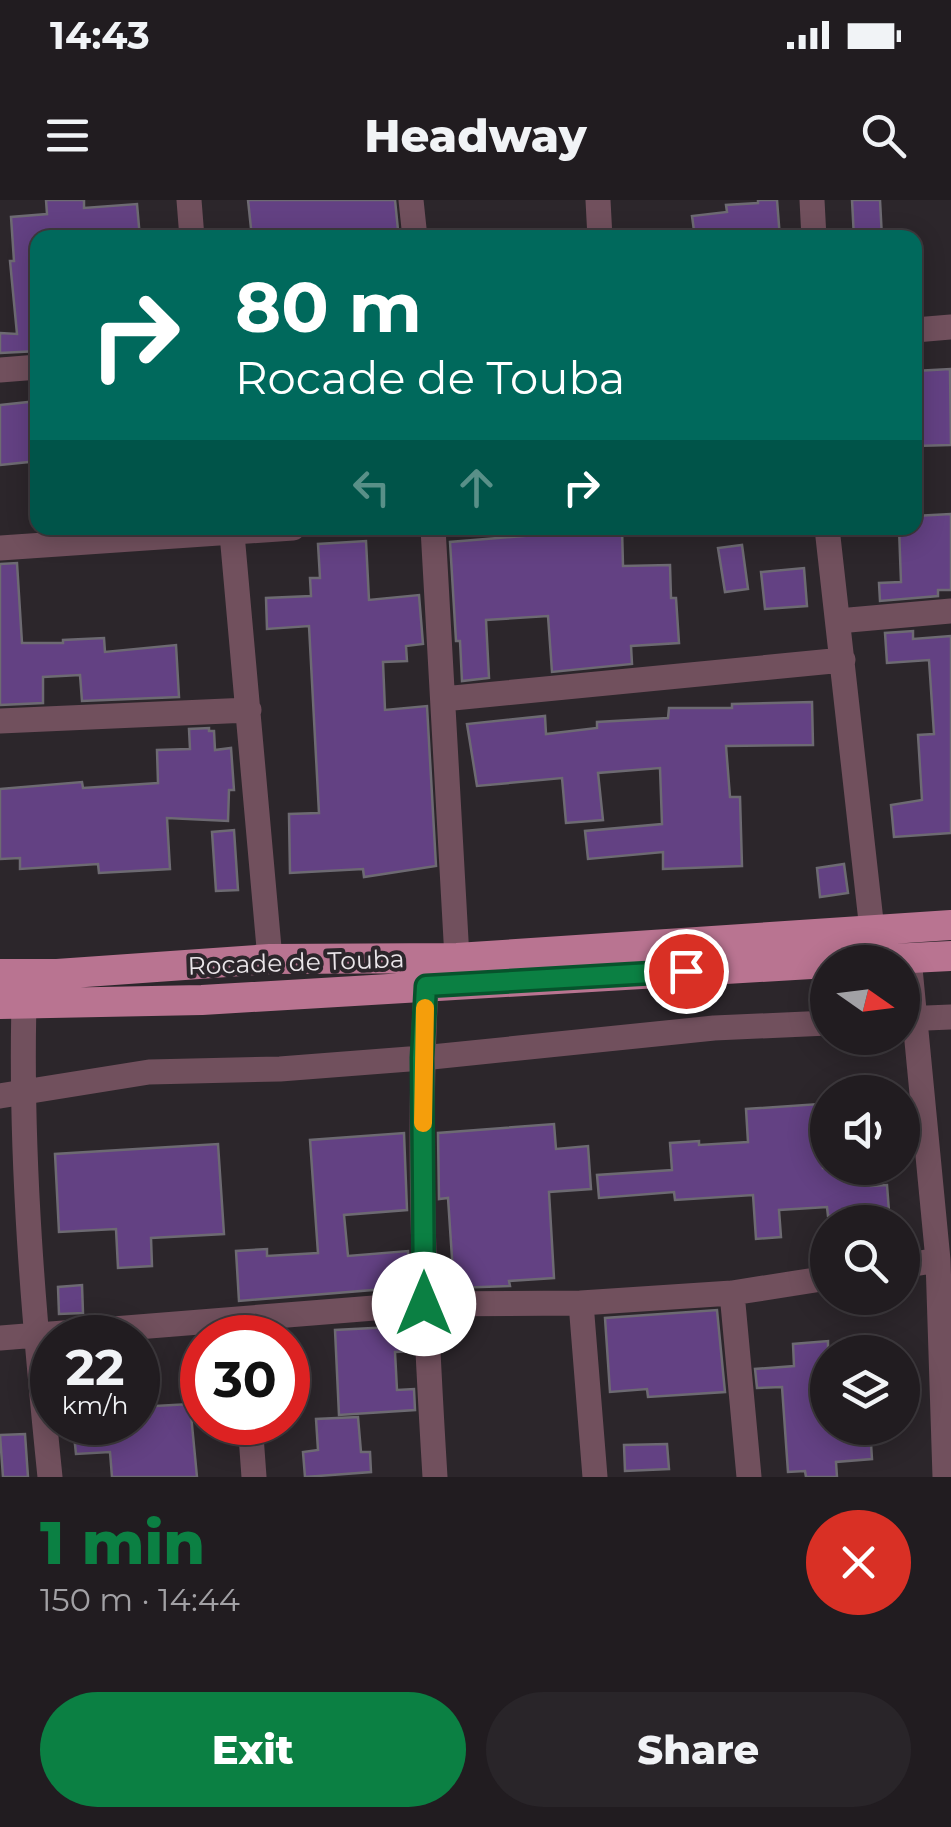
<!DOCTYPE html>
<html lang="en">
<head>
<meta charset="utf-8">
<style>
	:root { --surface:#211c20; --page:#292529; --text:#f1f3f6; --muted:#a2a1a5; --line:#3e3a3e; --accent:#0b8043 }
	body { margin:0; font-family:Montserrat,sans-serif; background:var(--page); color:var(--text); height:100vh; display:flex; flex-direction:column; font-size:38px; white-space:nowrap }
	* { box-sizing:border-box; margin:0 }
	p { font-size:32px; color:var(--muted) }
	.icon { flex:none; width:55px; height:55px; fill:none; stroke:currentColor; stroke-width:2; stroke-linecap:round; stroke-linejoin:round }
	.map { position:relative; height:1277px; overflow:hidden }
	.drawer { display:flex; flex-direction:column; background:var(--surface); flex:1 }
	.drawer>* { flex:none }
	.banner { position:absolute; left:30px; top:30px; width:892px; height:305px; border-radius:20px; box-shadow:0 5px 25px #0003,0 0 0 2px var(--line); background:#00695c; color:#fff; overflow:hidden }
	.needle { width:65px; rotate:104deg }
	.fabs { position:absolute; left:810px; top:745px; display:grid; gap:20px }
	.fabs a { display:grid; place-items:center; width:110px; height:110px; border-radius:50%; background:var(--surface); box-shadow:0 5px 25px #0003,0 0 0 2px var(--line); font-size:50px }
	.speed { position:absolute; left:30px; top:1115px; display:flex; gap:20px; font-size:50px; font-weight:700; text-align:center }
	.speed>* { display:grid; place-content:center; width:130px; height:130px; border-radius:50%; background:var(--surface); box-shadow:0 5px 25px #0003,0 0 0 2px var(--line); line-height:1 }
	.speed small { font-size:25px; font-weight:400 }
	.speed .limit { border:15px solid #d22; background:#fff; color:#111 }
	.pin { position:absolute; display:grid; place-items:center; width:85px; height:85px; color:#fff; margin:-42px; border:5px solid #fff; border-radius:50%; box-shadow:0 2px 10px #0007 }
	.me { position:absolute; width:110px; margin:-55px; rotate:0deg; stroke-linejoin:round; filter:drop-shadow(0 0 8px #0008) }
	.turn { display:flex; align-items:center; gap:35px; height:210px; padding:0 40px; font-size:45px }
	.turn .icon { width:130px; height:130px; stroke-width:2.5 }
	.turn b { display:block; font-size:70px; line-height:85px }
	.lanes { display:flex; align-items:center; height:95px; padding:0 40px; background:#0003; justify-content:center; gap:50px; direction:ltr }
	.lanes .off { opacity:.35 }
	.round { display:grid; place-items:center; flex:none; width:105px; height:105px; border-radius:52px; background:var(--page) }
	.overview { display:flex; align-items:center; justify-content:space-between; height:170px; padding:0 40px }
	h1 { font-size:60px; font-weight:800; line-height:75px; color:var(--accent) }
	.action { display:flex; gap:20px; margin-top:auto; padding:20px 40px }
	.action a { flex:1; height:115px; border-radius:60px; background:var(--accent); color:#fff; font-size:40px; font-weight:800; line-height:115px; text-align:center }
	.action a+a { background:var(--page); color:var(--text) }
	.status { display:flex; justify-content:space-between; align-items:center; height:70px; padding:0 50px; background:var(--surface); direction:ltr }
	.status svg { height:28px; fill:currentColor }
	header { display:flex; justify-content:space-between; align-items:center; height:130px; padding:0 40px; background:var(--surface); font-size:45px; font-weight:800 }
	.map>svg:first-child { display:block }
	.building { fill:#634183; stroke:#6d6a72; stroke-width:2.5 }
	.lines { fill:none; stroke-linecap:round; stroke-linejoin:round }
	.street { stroke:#71505d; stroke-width:25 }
	.primary { stroke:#b97491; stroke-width:30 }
	.route-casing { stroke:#07532c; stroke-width:25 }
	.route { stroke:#0b8043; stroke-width:18 }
	.slow { stroke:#f59e0b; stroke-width:18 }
	.labels { text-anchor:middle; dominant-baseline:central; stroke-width:8; stroke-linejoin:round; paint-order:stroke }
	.street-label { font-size:25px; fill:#ebe6ea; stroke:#2c262b }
</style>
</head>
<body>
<div class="status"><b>14:43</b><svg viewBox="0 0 49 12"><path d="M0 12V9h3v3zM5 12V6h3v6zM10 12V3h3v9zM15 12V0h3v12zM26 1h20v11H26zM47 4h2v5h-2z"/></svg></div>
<header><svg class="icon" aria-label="menu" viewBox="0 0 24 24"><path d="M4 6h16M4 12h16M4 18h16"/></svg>Headway<svg class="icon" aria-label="search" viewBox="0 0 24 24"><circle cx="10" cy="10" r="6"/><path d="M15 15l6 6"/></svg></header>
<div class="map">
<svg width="951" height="1277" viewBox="0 0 951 1277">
	<rect width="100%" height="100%" fill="#2c262b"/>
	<path class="building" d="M 46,0 L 84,0 L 84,8 L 137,4 L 140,38 L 94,38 L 94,32 L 38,38 L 38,151 L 0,153 L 0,133 L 17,134 L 10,61 L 14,61 L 11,17 L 47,14 Z
		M 248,0 L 395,0 L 398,30 L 325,38 L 252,38 Z
		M 758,0 L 777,0 L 780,38 L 695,38 L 692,16 L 727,12 L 726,5 L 758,3 Z
		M 852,0 L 880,0 L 882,38 L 854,38 Z
		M 950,169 L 951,245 L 915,246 L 915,171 Z
		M 38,201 L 38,261 L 0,265 L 0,205 Z
		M 951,314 L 951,390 L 938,390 L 938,396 L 880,401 L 879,383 L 901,382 L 899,328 L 915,328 L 915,316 Z
		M 622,328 L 623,366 L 670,365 L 671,398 L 676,398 L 679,443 L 631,446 L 632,464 L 552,472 L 548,416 L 486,420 L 489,478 L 462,481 L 460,441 L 456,441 L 450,342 Z
		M 366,341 L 369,400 L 419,395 L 423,444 L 406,446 L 407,461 L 383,462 L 385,510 L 427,506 L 436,666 L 364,677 L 363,669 L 290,673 L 289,614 L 319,613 L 309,426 L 267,429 L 266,398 L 311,396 L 310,378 L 320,378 L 318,344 Z
		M 742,345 L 748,389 L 725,392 L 718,348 Z
		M 17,363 L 22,443 L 63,443 L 63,440 L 104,438 L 105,452 L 176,445 L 179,497 L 82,501 L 80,475 L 43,477 L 43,503 L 0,505 L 0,364 Z
		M 804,368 L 807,406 L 765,409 L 761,372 Z
		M 913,431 L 913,439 L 951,436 L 951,633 L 894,637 L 891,605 L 922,600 L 918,535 L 934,534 L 929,460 L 887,463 L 885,433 Z
		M 812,502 L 813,545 L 726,546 L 730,597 L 740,597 L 742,666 L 663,669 L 663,652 L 588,659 L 585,631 L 662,624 L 660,568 L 598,573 L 603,620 L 566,623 L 562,578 L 477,586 L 467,524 L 545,516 L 546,534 L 597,528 L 597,522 L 668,518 L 669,508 L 732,508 L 732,504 Z
		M 209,528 L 209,531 L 214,531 L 215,550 L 231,548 L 234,590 L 229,590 L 228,621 L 167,618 L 170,669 L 99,673 L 98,664 L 20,669 L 20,658 L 0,659 L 0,589 L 82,582 L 83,588 L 158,583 L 157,550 L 190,549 L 189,529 Z
		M 234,630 L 238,690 L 216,691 L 212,632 Z
		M 844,664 L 848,693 L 820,697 L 817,668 Z
		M 819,904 L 823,968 L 870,968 L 871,986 L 887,985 L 889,1011 L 828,1016 L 827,1007 L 779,1010 L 781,1037 L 756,1039 L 753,995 L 675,1000 L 674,992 L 599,998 L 597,975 L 672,970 L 670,943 L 699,941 L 699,945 L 748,942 L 746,909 Z
		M 554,924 L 556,949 L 588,946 L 591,989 L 549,992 L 554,1078 L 509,1081 L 510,1086 L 454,1088 L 448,998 L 439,999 L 438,933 Z
		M 404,933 L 407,1010 L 344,1015 L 348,1056 L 408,1051 L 409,1087 L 239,1101 L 236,1051 L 267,1049 L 267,1056 L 318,1053 L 310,940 Z
		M 218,944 L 224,1034 L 151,1038 L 152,1066 L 118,1068 L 116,1029 L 59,1032 L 55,954 Z
		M 82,1085 L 83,1113 L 59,1114 L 58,1087 Z
		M 717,1110 L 725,1192 L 648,1197 L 647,1189 L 610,1192 L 605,1118 Z
		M 411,1126 L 412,1151 L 395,1152 L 397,1190 L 414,1189 L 415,1210 L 339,1215 L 335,1130 Z
		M 828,1141 L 828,1228 L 870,1228 L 872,1259 L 836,1262 L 837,1277 L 806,1277 L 805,1271 L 788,1272 L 782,1187 L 757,1188 L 755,1169 L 794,1166 L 793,1144 Z
		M 190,1204 L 197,1277 L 112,1277 L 110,1252 L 76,1254 L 74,1235 L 98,1233 L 97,1222 L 138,1222 L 138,1207 Z
		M 358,1217 L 361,1252 L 370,1252 L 371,1272 L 305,1277 L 303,1252 L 318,1250 L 316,1219 Z
		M 25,1234 L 28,1277 L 3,1277 L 0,1235 Z
		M 667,1244 L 669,1269 L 625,1271 L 624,1245 Z"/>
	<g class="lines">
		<path class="street" d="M 189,0 L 192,38
			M 411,0 L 415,38
			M 598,0 L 600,38
			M 812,0 L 814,38
			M 915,130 L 951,127
			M 0,170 L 38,167
			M 433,328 L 457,758
			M 827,328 L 872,730
			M 232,334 L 270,759
			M 0,348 L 293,328
			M 838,421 L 951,411
			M 443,499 L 843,460
			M 0,521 L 249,510
			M 909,758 L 938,1060 L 945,1277
			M 426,787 C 417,950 425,1114 435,1277
			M 24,803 C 20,961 34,1120 50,1277
			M 902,819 L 951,817
			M 0,896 L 149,872 L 280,869 L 422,858 L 714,828 L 828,823
			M 902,1066 L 938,1060
			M 732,1093 L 749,1277
			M 581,1103 L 595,1277
			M 0,1138 L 424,1104 L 581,1103 L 732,1093 L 828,1078
			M 250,1222 L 254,1277"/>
		<path class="primary" d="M 831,762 L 951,756
			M 0,774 L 57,774 L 270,759 L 457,758 L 951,725
			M 0,804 L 202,800 L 828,763"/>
	</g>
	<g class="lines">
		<defs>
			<path id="route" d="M 424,1104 L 422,858 L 426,786 L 686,771"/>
		</defs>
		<use href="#route" class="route-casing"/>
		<use href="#route" class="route"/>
		<path class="slow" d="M 423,923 L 425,808"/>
	</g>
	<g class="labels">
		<g class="street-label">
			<text transform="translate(296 762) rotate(-2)">Rocade de Touba</text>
		</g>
	</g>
</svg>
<div class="fabs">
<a><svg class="needle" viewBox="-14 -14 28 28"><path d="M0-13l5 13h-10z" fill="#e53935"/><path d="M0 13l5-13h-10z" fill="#a2a1a5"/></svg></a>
<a><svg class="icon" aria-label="sound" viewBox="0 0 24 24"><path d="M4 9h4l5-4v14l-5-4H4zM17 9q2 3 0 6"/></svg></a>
<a><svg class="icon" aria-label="search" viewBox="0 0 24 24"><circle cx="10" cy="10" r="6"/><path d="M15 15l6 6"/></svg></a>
<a><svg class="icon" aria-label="layers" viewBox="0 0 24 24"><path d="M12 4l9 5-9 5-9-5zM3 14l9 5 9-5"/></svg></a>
</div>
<div class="speed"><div>22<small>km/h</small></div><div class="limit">30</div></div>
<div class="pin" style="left:686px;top:771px;background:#d93025"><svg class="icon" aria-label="arrive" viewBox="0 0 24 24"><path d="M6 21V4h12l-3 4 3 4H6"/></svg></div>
<svg class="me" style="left:424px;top:1104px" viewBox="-20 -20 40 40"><circle r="19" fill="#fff"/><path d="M0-13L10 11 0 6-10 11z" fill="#0b8043"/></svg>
<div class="banner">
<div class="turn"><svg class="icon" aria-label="right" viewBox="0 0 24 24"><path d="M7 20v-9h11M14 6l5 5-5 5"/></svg><div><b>80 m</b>Rocade de Touba</div></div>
<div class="lanes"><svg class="icon off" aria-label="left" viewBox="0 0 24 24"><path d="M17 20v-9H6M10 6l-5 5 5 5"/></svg><svg class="icon off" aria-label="ahead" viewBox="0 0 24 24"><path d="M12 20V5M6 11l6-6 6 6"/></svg><svg class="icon" aria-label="right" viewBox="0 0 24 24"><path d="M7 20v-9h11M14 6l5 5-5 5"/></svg></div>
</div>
</div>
<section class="drawer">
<div class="overview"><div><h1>1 min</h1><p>150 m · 14:44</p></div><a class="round" style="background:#d93025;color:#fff"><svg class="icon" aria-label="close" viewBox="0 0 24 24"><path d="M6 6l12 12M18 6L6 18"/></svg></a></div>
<div class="action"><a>Exit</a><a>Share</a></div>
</section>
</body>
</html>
